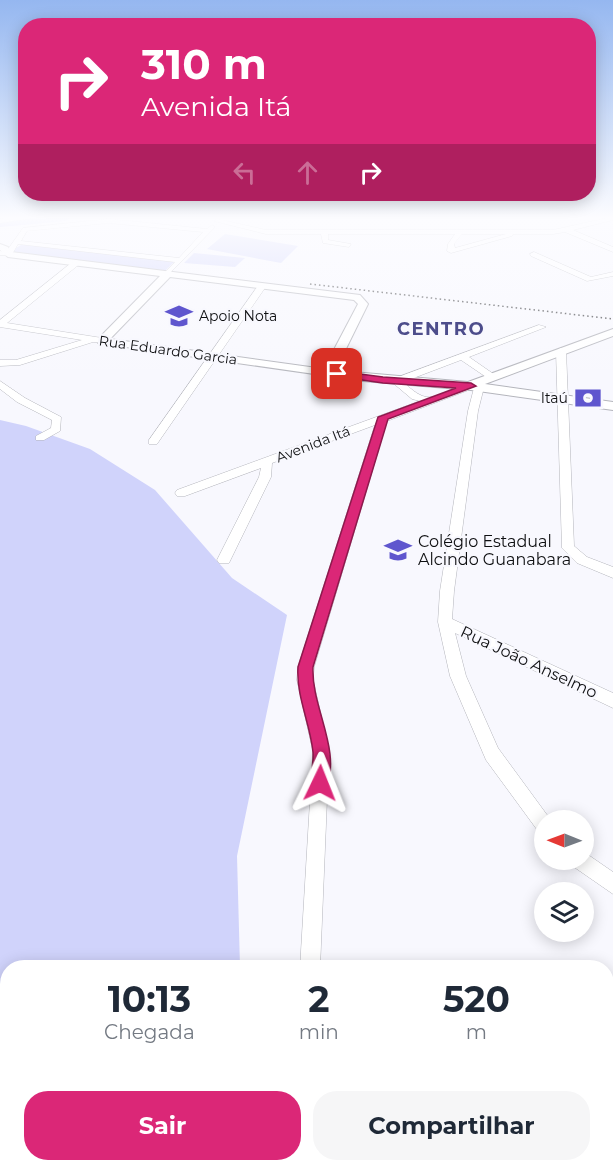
<!DOCTYPE html>
<html lang="pt">
<head>
<meta charset="utf-8">
<style>
	:root { --surface:#fff; --page:#f6f6f7; --text:#1f2937; --muted:#747a83; --accent:#db2777 }
	body { margin:0; font-family:Montserrat,sans-serif; background:var(--page); color:var(--text); height:100vh; display:flex; flex-direction:column; font-size:22px; white-space:nowrap }
	* { box-sizing:border-box; margin:0 }
	p { font-size:20px; color:var(--muted) }
	.icon { flex:none; width:33px; height:33px; fill:none; stroke:currentColor; stroke-width:2; stroke-linecap:round; stroke-linejoin:round }
	.map { position:relative; flex:1; overflow:hidden }
	.panel { position:absolute; left:0px; top:960px; width:614px; height:212px; display:flex; flex-direction:column; background:var(--surface); border-radius:24px 24px 0 0; box-shadow:0 3px 15px #0003 }
	.panel>* { flex:none }
	.top-card { position:absolute; left:18px; top:18px; width:578px; height:183px; border-radius:24px; box-shadow:0 3px 15px #0003; background:#db2777; color:#fff; overflow:hidden }
	.needle { width:39px; rotate:271deg }
	.controls { position:absolute; left:534px; top:810px; display:grid; gap:12px }
	.controls a { display:grid; place-items:center; width:60px; height:60px; border-radius:50%; background:var(--surface); box-shadow:0 3px 15px #0003; font-size:30px }
	.pin { position:absolute; display:grid; place-items:center; width:51px; height:51px; color:#fff; margin:-26px; border-radius:12px; box-shadow:0 3px 9px #0006 }
	.me { position:absolute; width:66px; margin:-33px; rotate:2deg; stroke-linejoin:round; filter:drop-shadow(0 0 4px #0008) }
	.turn { display:flex; align-items:center; gap:21px; height:126px; padding:0 24px; font-size:27px }
	.turn .icon { width:78px; height:78px; stroke-width:2.5 }
	.turn b { display:block; font-size:42px; line-height:51px }
	.lanes { display:flex; align-items:center; height:57px; padding:0 24px; background:#0003; justify-content:center; gap:30px; direction:ltr }
	.lanes .off { opacity:.35 }
	.eta { display:flex; justify-content:space-evenly; align-items:center; height:102px; text-align:center }
	.eta b { font-size:36px; font-weight:700; line-height:42px }
	.cta { display:flex; gap:12px; margin-top:auto; padding:12px 24px }
	.cta a { flex:1; height:69px; border-radius:24px; background:var(--accent); color:#fff; font-size:24px; font-weight:700; line-height:69px; text-align:center }
	.cta a+a { background:var(--page); color:var(--text) }
	.map>svg:first-child { display:block }
	.green { fill:#d0d3fb }
	.lines { fill:none; stroke-linecap:round; stroke-linejoin:round }
	.stream { stroke:#8587b5; stroke-width:4.5 }
	.river { fill:#b8bbfb; fill-rule:evenodd }
	.minor-casing { stroke:#b4b5bc; stroke-width:1 }
	.major-casing { stroke:#b4b5bc; stroke-width:2 }
	.minor { fill:#fff; fill-rule:evenodd }
	.major { fill:#fff; fill-rule:evenodd }
	.rail { stroke:#3f4043; stroke-width:1.5; stroke-dasharray:1.5 3; stroke-linecap:butt }
	.route { fill:#db2777; stroke:#8e194d; stroke-width:1.5 }
	.labels { text-anchor:middle; dominant-baseline:central; stroke-width:4.5; stroke-linejoin:round; paint-order:stroke }
	.far-poi-label { font-size:14px; fill:#0e0f11; stroke:#f8f8fe; text-anchor:start }
	.far-street-label { font-size:14px; fill:#0e0f11; stroke:#f8f8fe }
	.poi-label { font-size:16px; fill:#0e0f11; stroke:#f8f8fe; text-anchor:start }
	.street-label { font-size:16px; fill:#0e0f11; stroke:#f8f8fe }
	.far-district-label { font-size:18px; font-weight:bold; letter-spacing:1.5px; fill:#4d4d8b; stroke:#f8f8fe }
</style>
</head>
<body>
<div class="map">
<svg width="613" height="1171" viewBox="0 0 613 1171">
	<rect width="100%" height="100%" fill="#f8f8fe"/>
	<path class="green" d="M 225,234 L 298,246 L 281,263 L 207,249 Z
		M 23,244 L 175,261 L 165,271 L 13,253 L 12,250 Z
		M 194,253 L 245,258 L 235,267 L 184,263 Z
		M 0,420 L 26,426 L 90,449 L 155,490 L 232,578 L 287,615 L 237,856 L 240,967 L 8,968 L 8,1164 L 211,1164 L 209,1171 L 0,1171 Z"/>
	<g class="lines">
		<path class="stream" d="M 573,1164 L 578,1171"/>
		<path class="river" d="M 37,218 L 71,218 L 66,221 L 0,227 L 0,221 Z"/>
		<defs>
			<path id="minor" d="M 12,218 L 32,218 L 0,223 L 0,219 Z
				M 607,218 L 613,218 L 613,220 L 573,230 L 613,247 L 613,252 L 565,232 L 553,234 L 513,234 L 512,236 L 451,253 L 447,251 L 448,244 L 455,234 L 328,234 L 328,240 L 351,244 L 349,247 L 323,243 L 321,234 L 266,234 L 214,221 L 217,219 L 266,230 L 553,230 ZM 462,234 L 506,234 L 455,248 L 454,244 Z
				M 109,219 L 207,229 L 212,225 L 215,227 L 168,275 L 164,273 L 175,262 L 18,244 L 11,256 L 0,255 L 0,251 L 6,252 L 23,228 ZM 109,223 L 203,232 L 179,258 L 21,241 L 27,231 Z
				M 534,252 L 591,277 L 613,272 L 613,276 L 587,281 L 531,256 L 530,254 Z
				M 75,260 L 82,262 L 7,323 L 102,338 L 106,341 L 105,343 L 93,342 L 20,365 L 0,366 L 0,360 L 16,360 L 82,340 L 0,327 L 0,320 Z
				M 260,283 L 267,285 L 157,444 L 149,444 L 149,440 Z
				M 539,325 L 546,327 L 469,357 L 495,375 L 495,379 L 489,379 L 461,360 L 403,382 C 410,388 417,395 426,397 C 446,400 466,374 484,387 L 478,411 L 454,591 L 452,619 L 613,693 L 613,708 L 455,633 L 466,676 L 498,748 L 550,819 L 551,820 L 544,820 L 544,834 L 538,831 L 486,760 L 450,676 L 438,622 L 440,591 L 468,411 L 474,388 L 387,421 L 314,667 L 313,680 L 329,751 L 320,968 L 300,968 L 313,751 L 297,680 L 298,667 L 375,425 L 272,463 L 271,477 L 229,563 L 219,563 L 217,560 L 259,477 L 261,468 L 185,496 L 177,496 L 175,493 L 177,490 L 420,401 L 412,399 L 393,383 L 393,379 Z
				M 561,348 L 566,351 L 574,546 L 587,557 L 613,567 L 613,578 L 577,563 L 562,548 L 556,351 Z
				M 0,381 L 25,398 L 61,417 L 60,431 L 44,440 L 36,440 L 36,436 L 51,428 L 52,420 L 17,402 L 0,389 Z
				M 584,852 L 613,872 L 613,894 L 574,867 L 572,860 L 584,860 Z
				M 613,1007 L 613,1029 L 606,1032 L 606,1010 Z
				M 254,1164 L 279,1164 L 276,1171 L 251,1171 Z"/>
			<path id="major" d="M 0,244 L 8,247 L 11,252 L 360,295 L 368,304 L 339,363 L 330,370 L 468,382 L 613,329 L 613,336 L 485,384 L 613,402 L 613,410 L 471,390 L 363,381 L 98,343 L 98,339 L 160,276 L 8,257 L 0,250 ZM 170,277 L 354,300 L 358,304 L 328,361 L 317,368 L 110,339 Z"/>
		</defs>
		<use href="#minor" class="minor-casing"/>
		<use href="#major" class="major-casing"/>
		<use href="#minor" class="minor"/>
		<use href="#major" class="major"/>
		<path class="rail" d="M 310,284 L 613,319"/>
	</g>
	<linearGradient id="sky" x2="0" y2="1"><stop stop-color="#95b7f0"/><stop offset="0.57" stop-color="#fcfcff"/><stop offset="1" stop-color="#fcfcff" stop-opacity="0"/></linearGradient>
	<rect width="613" height="382" fill="url(#sky)"/>
	<path class="route" d="M 337,371 L 383,377 L 471,383 L 476,386 L 388,419 L 313,667 C 311,707 342,750 326,789 L 320,792 L 314,789 C 309,777 314,764 313,752 C 310,723 296,696 298,667 L 378,417 L 456,388 L 383,383 L 334,376 L 334,372 Z"/>
	<defs>
		<symbol id="university-bare" viewBox="-9 -9 18 18"><path d="M0-5L7-2L0 1L-7-2ZM-4 1L0 2.5L4 1V4Q0 6-4 4Z" fill="#5f56ce" stroke="#f8f8fe" stroke-width="2.5" paint-order="stroke"/></symbol>
		<symbol id="bank-bare" viewBox="-9 -9 18 18"><path d="M-6-4H6V4H-6ZM0-2.3a2.3 2.3 0 1 0 0 4.6a2.3 2.3 0 1 0 0-4.6Z" fill="#5f56ce" stroke="#f8f8fe" stroke-width="2.5" paint-order="stroke"/></symbol>
		<symbol id="school-bare" viewBox="-9 -9 18 18"><path d="M0-5L7-2L0 1L-7-2ZM-4 1L0 2.5L4 1V4Q0 6-4 4Z" fill="#5f56ce" stroke="#f8f8fe" stroke-width="2.5" paint-order="stroke"/></symbol>
	</defs>
	<g fill-rule="evenodd">
		<use href="#university-bare" x="160" y="297" width="38" height="38"/>
		<use href="#bank-bare" x="569" y="379" width="38" height="38"/>
		<use href="#school-bare" x="379" y="531" width="38" height="38"/>
	</g>
	<g class="labels">
		<g class="far-poi-label">
			<text x="199" y="316">Apoio Nota</text>
			<text x="568" y="398" text-anchor="end">Itaú</text>
		</g>
		<g class="far-street-label">
			<text transform="translate(168 350) rotate(8)">Rua Eduardo Garcia</text>
			<text transform="translate(313 444) rotate(-21)">Avenida Itá</text>
		</g>
		<g class="poi-label">
			<text x="418" y="541">Colégio Estadual<tspan x="418" dy="18">Alcindo Guanabara</tspan></text>
		</g>
		<g class="street-label">
			<text transform="translate(529 662) rotate(25)">Rua João Anselmo</text>
		</g>
		<g class="far-district-label">
			<text x="441" y="329">CENTRO</text>
		</g>
	</g>
</svg>
<div class="controls">
<a><svg class="needle" viewBox="-14 -14 28 28"><path d="M0-13l5 13h-10z" fill="#e53935"/><path d="M0 13l5-13h-10z" fill="#747a83"/></svg></a>
<a><svg class="icon" aria-label="layers" viewBox="0 0 24 24"><path d="M12 4l9 5-9 5-9-5zM3 14l9 5 9-5"/></svg></a>
</div>
<div class="pin" style="left:337px;top:374px;background:#d93025"><svg class="icon" aria-label="arrive" viewBox="0 0 24 24"><path d="M6 21V4h12l-3 4 3 4H6"/></svg></div>
<svg class="me" style="left:320px;top:783px" viewBox="-20 -20 40 40"><path d="M0-17L14 15 0 8-14 15z" fill="#db2777" stroke="#fff" stroke-width="4"/></svg>
<div class="top-card">
<div class="turn"><svg class="icon" aria-label="right" viewBox="0 0 24 24"><path d="M7 20v-9h11M14 6l5 5-5 5"/></svg><div><b>310 m</b>Avenida Itá</div></div>
<div class="lanes"><svg class="icon off" aria-label="left" viewBox="0 0 24 24"><path d="M17 20v-9H6M10 6l-5 5 5 5"/></svg><svg class="icon off" aria-label="ahead" viewBox="0 0 24 24"><path d="M12 20V5M6 11l6-6 6 6"/></svg><svg class="icon" aria-label="right" viewBox="0 0 24 24"><path d="M7 20v-9h11M14 6l5 5-5 5"/></svg></div>
</div>
<section class="panel">
<div class="eta">
<div><b>10:13</b><p>Chegada</p></div>
<div><b>2</b><p>min</p></div>
<div><b>520</b><p>m</p></div>
</div>
<div class="cta"><a>Sair</a><a>Compartilhar</a></div>
</section>
</div>
</body>
</html>
